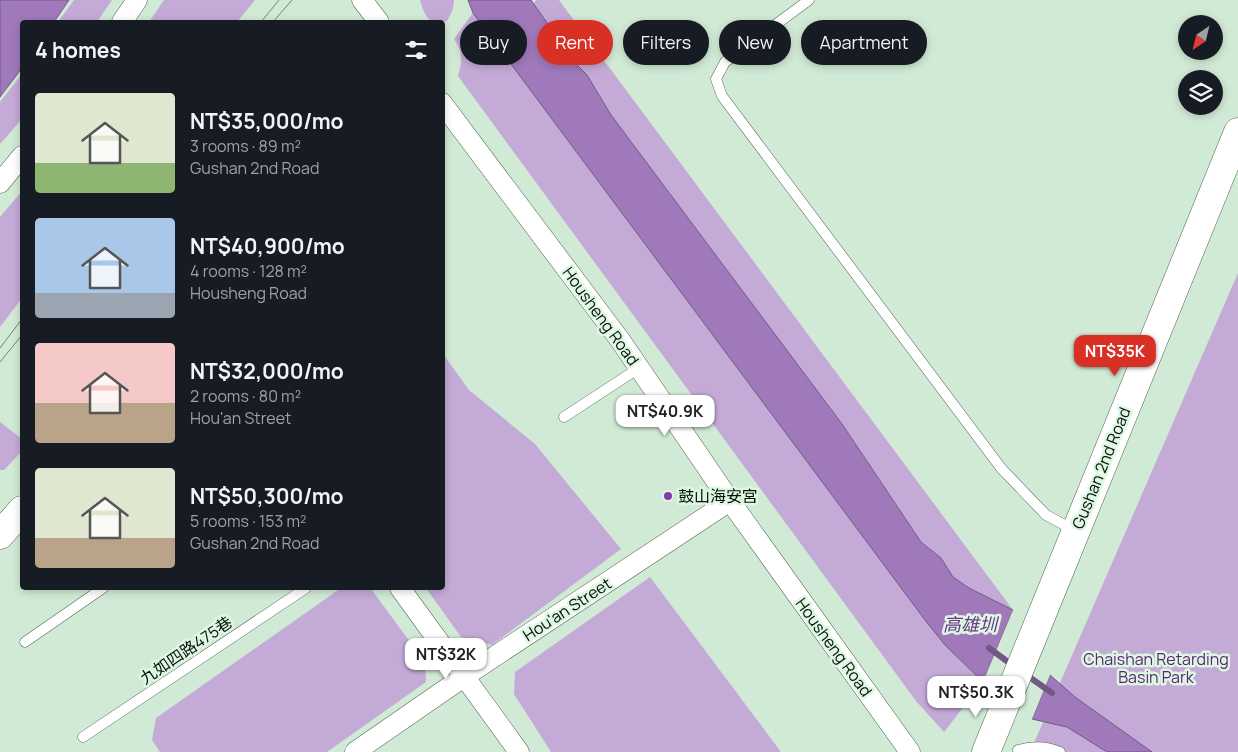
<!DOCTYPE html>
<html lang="en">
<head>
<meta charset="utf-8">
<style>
	body { margin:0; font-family:Manrope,"Noto Sans TC",sans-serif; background:#20242c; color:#f1f3f6; height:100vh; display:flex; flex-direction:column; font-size:19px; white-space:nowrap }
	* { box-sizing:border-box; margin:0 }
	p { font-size:16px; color:#9ea1a6 }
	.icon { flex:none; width:28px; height:28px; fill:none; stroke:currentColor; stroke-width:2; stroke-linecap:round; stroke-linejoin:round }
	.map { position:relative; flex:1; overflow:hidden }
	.details { position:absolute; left:20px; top:20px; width:425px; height:570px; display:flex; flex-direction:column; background:#171b24; border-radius:5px; box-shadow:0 2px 8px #0003 }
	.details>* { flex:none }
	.guide { position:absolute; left:460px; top:20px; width:475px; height:45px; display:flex; gap:10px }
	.needle { width:32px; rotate:215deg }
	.tools { position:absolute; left:1178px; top:15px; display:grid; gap:10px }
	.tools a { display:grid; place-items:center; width:45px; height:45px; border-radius:50%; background:#171b24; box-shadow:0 2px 8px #0003; font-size:25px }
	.price { position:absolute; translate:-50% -42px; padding:0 11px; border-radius:10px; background:#fff; color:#222; font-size:16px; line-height:32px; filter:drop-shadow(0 1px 2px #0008) }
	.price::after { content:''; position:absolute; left:50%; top:30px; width:15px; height:11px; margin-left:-8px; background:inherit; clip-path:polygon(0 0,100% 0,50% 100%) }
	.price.on { background:#d93025; color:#fff }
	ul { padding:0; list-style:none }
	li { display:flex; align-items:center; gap:15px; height:125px; padding:0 15px }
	li span { display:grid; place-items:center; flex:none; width:140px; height:100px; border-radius:5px; color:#555 }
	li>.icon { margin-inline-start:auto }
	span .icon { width:60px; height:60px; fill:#fffc; stroke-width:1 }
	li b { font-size:21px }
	h2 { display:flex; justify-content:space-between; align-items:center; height:60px; padding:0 15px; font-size:21px }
	.chip { padding:0 18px; border-radius:22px; background:#171b24; box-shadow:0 2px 8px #0003; font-size:18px; line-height:45px }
	.chip.on { background:#d93025; color:#fff }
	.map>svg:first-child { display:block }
	.green { fill:#c4aad6 }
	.water { fill:#a079bb; stroke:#725985 }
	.pier { fill:#d1ead5 }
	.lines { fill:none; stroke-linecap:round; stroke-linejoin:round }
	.stream { stroke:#725985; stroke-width:6 }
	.lane-casing { stroke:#506553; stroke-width:11 }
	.street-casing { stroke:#506553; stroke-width:21 }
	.secondary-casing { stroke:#506553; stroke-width:29 }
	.lane { stroke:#fff; stroke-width:10 }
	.street { stroke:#fff; stroke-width:20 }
	.secondary { stroke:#fff; stroke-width:28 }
	.tram { stroke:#728375; stroke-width:1 }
	.poi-dot { fill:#833aac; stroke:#def7e2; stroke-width:2 }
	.labels { text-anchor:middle; stroke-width:5; stroke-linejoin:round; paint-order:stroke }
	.street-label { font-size:16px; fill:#070f08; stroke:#def7e2 }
	.poi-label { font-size:16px; fill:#070f08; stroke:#def7e2; text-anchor:start }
	.park-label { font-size:16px; fill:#592676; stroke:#def7e2 }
	.water-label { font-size:18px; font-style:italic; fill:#693788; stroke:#def7e2 }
</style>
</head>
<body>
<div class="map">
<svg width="1238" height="752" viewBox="0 0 1238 752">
	<rect width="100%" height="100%" fill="#d1ead5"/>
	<g class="green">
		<path d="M74,0H112L97,22H58Z"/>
		<path d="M164,0H255L237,22H149Z"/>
		<path d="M420,0H454C454,8 451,14 447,21C428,26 425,16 420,0Z"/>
		<path d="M536,0H559L1013,610L969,588L953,577L941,558L921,542L842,424L611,115L587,75L576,64L533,5Z"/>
		<path d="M473,13L945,645L983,682L944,732L916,701L458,76C462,62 463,51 454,39Z"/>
		<path d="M22,74V119L0,144V102Z"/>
		<path d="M22,191V298L0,327V217Z"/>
		<path d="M1238,273V752H1030Z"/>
		<path d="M443,354L469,390L535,444L621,549L492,645L461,637L426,588H442Z"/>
		<path d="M0,422L22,439V451L4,470H0Z"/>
		<path d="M650,577L781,752H551L514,694L515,672Z"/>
		<path d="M341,588L371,589L425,662L426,682L327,752H160L152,740L156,718Z"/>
	</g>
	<g class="water">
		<path d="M0,0H69L54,22H22V68L0,97Z"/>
		<path d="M468,0H531L576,64L587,75L611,115L842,424L921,542L941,558L953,577L969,588L1013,610L983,682L945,645L925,620L473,13Z"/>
		<path d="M1050,675L1075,697L1152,752H1107L1067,727L1032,719Z"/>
	</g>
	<g class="pier">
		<path d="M1013,610L1014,612L985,683L983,682Z"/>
		<path d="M1051,672L1050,675L1032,719L1030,717L1048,674Z"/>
	</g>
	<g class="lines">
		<g class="stream">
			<path d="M989,648L1015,667"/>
			<path d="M1025,674L1052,693"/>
		</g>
		<defs>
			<g id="lane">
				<path d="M809,0L725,62L716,79L722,96L1001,468L1046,515L1074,530"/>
				<path d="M564,417L639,368"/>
				<path d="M25,642L103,588"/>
				<path d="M83,737L306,588"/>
				<path d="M1018,750C1032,746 1046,746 1060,752"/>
			</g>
			<g id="street">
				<path d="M362,0L379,22"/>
				<path d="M122,22L137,0"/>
				<path d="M442,103L620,340L730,501L910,752"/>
				<path d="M0,183L22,156"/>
				<path d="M400,588L519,752"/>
				<path d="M355,752L465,676L730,501"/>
			</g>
			<g id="secondary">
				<path d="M0,535L22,510"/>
				<path d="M986,752L1238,132"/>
			</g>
		</defs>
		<use href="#lane" class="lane-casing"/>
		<use href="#street" class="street-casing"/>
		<use href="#secondary" class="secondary-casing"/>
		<use href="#lane" class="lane"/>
		<use href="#street" class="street"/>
		<use href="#secondary" class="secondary"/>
		<g class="tram">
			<path d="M261,22L279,0"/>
			<path d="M273,22L292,0"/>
			<path d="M0,348L22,319"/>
			<path d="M0,362L22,335"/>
		</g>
	</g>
	<circle class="poi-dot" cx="668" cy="496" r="5"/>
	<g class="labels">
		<g class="street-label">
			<text transform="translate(601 316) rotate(54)" y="6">Housheng Road</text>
			<text transform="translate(1101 468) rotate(-68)" y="6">Gushan 2nd Road</text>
			<text transform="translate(567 609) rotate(-33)" y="6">Hou'an Street</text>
			<text transform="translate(834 647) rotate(54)" y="6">Housheng Road</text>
			<text transform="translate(186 650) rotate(-34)" y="6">九如四路475巷</text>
		</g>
		<g class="poi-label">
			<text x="678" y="502">鼓山海安宮</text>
		</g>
		<g class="park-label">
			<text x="1156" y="665">Chaishan Retarding<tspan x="1156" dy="18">Basin Park</tspan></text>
		</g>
		<g class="water-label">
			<text x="970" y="631">高雄圳</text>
		</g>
	</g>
</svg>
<div class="tools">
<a><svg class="needle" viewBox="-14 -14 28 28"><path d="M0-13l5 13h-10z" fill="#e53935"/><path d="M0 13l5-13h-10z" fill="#9ea1a6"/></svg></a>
<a><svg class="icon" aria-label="layers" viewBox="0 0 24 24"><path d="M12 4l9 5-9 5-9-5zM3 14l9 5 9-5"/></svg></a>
</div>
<b class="price on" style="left:1115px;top:377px">NT$35K</b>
<b class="price" style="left:665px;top:437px">NT$40.9K</b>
<b class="price" style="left:446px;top:680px">NT$32K</b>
<b class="price" style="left:976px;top:718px">NT$50.3K</b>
<div class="guide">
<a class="chip">Buy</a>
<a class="chip on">Rent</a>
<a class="chip">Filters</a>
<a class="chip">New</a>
<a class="chip">Apartment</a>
</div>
<section class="details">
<h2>4 homes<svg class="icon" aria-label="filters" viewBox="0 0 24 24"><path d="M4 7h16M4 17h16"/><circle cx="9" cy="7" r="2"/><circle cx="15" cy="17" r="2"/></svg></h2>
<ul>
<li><span style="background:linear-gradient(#dfe7d0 70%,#8fb573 0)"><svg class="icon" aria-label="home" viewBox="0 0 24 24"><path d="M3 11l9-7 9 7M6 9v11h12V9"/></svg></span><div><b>NT$35,000/mo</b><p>3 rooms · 89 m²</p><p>Gushan 2nd Road</p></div></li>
<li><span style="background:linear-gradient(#a9c7e8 75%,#9aa5b1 0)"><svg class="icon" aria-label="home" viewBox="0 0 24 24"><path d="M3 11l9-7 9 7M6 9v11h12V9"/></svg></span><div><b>NT$40,900/mo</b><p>4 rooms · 128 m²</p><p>Housheng Road</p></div></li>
<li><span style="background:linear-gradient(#f6c9c9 60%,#b9a48a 0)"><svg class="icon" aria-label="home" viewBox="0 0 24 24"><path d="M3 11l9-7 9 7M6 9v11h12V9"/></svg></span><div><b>NT$32,000/mo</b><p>2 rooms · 80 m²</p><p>Hou'an Street</p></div></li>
<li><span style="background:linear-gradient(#dfe7d0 70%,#b9a48a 0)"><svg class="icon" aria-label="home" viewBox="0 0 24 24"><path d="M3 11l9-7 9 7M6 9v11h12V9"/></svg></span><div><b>NT$50,300/mo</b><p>5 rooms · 153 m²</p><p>Gushan 2nd Road</p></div></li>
</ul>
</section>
</div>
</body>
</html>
